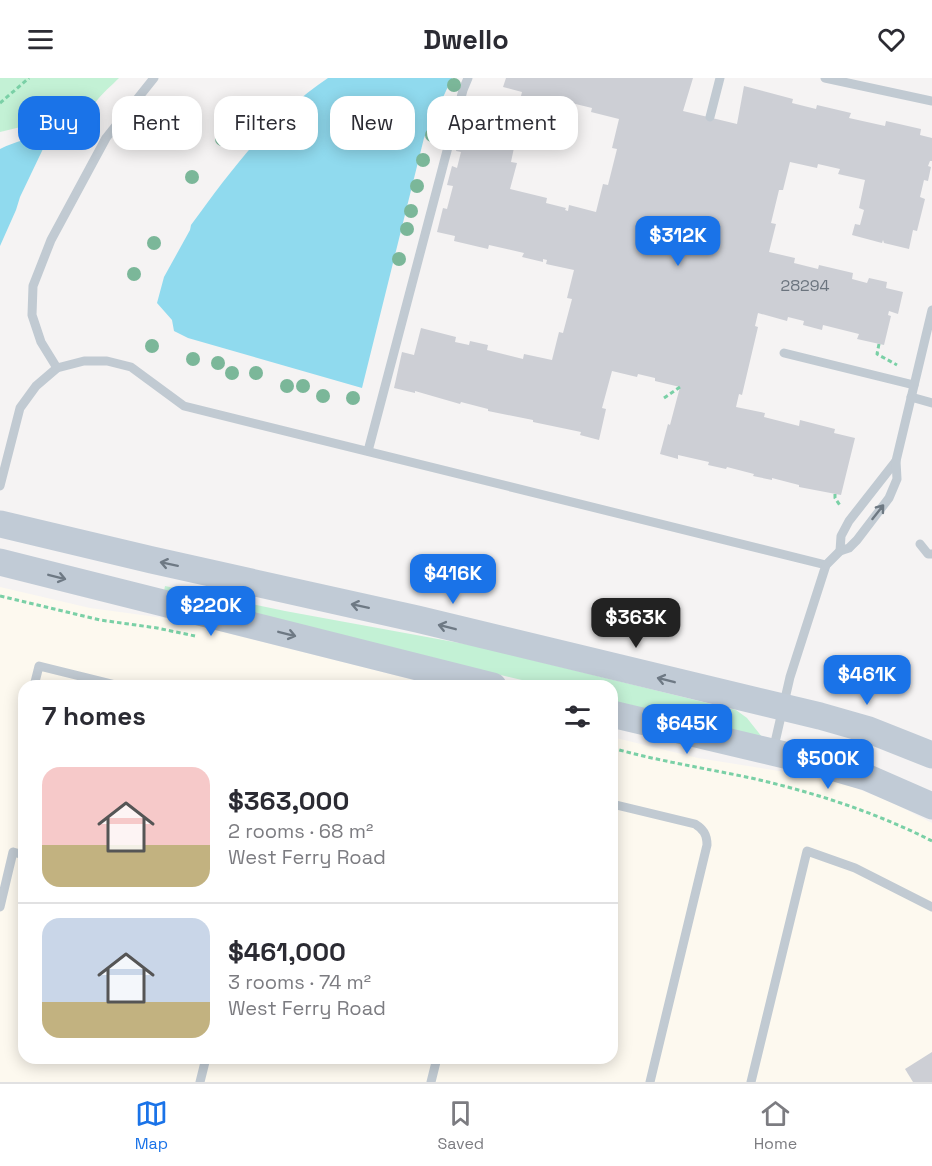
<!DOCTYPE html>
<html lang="en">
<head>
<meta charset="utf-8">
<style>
	body { margin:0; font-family:"Space Grotesk",sans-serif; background:#f7f7f7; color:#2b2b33; height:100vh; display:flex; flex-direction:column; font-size:22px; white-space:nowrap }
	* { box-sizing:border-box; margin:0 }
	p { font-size:20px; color:#7c7c81 }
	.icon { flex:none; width:33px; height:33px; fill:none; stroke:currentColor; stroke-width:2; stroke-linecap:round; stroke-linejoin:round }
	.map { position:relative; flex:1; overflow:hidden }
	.drawer { position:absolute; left:18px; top:602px; width:600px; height:384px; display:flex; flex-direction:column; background:#fff; border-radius:18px; box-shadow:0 3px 15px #0003 }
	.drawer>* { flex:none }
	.guide { position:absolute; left:18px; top:18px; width:600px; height:54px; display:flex; gap:12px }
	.price { position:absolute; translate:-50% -51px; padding:0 14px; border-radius:12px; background:#1a73e8; color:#fff; font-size:20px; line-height:39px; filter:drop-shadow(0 2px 3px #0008) }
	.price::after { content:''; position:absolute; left:50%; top:36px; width:18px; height:14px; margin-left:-9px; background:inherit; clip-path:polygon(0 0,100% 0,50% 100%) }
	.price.selected { background:#222; color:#fff }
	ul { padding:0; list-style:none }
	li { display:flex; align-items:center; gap:18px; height:150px; padding:0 24px }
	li+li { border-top:2px solid #e1e1e2 }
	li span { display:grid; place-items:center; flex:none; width:168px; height:120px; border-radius:18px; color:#555 }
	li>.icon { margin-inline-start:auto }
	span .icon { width:72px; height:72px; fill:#fffc; stroke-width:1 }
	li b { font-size:26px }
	h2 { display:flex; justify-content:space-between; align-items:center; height:72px; padding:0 24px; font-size:26px }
	.tag { padding:0 21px; border-radius:18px; background:#fff; box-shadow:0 3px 15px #0003; font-size:21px; line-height:54px }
	.tag.selected { background:#1a73e8; color:#fff }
	header { display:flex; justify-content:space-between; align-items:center; height:78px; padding:0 24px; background:#fff; font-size:27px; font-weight:800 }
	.menu { display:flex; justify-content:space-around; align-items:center; height:84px; border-top:2px solid #e1e1e2; background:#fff; font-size:16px; color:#7c7c81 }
	.menu a { display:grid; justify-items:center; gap:3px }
	.menu .selected { color:#1a73e8 }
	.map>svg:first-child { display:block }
	.commercial { fill:#fdf9ef }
	.green { fill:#c3f1d5 }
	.water { fill:#90daee }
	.building { fill:#cdcfd5 }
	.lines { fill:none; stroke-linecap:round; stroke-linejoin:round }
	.path { stroke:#7ad0a6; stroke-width:3; stroke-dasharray:4.5 3; stroke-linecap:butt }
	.lane { stroke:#c1cad2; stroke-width:9 }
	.secondary { stroke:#c1cbd6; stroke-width:27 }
	.tree { fill:#7bb799 }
	.oneway { stroke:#6e7983 }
	.oneway2 { stroke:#6e7984 }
	.labels { text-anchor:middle; stroke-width:4.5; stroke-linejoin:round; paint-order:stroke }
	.number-label { font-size:16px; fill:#6b747e }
</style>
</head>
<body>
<header><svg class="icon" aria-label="menu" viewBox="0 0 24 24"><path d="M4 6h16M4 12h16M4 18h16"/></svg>Dwello<svg class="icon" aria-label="heart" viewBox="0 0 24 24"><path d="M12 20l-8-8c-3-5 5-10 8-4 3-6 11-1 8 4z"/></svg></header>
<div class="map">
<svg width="932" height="1004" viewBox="0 0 932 1004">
	<rect width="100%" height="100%" fill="#f5f3f3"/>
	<path class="commercial" d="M0,509L90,530L172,541L434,607L24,608V980H612V659L698,680L835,702L891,724L932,745V1004H0Z"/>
	<g class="green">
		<path d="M0,0H119C104,15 84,30 86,52L58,40L0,54Z"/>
		<path d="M165,508L285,533L476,568L736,632L747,640L762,659L612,624V608L543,607L332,557L164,513Z"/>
	</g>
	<g class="water">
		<path d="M328,0H452L424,60L362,310L188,260L174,253L172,242L157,225L164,199L190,152L191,147C231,92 271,38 328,0Z"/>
		<path d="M47,52H52L20,119L16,132L0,168V71C15,63 33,61 47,52Z"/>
	</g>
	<g class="building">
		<path d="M506,0H693L683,33L737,46L744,8L793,21L792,25L816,31L817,27L851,35L849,40L885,48L886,43L921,51L920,57L932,60V83H930L928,88L931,89L928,103L924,102L920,119L925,121L917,153L913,152L909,171L884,165L883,162L882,165L852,157L855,146L860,147L864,132L859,130L865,102L838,96L840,91L818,86L817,90L790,84L783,112H779L771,145L776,146L769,174L795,180L794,185L818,191L819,187L853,195L852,201L867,205L869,200L887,204L886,210L903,214L898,236L889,233L888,237L891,238L884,267L857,261L859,256L823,247L822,252L803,247L804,243L788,239L787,243L758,235L755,248L758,249L742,317L739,316L736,329L765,335L764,339L799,348L800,342L835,351L834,355L855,360L841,417L799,409V407L772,400V402L753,398L754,396L727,389L726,391L708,387L709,384L678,377V381L660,376L668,346L670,347L680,309L655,303V300L638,296L637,299L612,293L602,330L606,331L599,362L580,357L581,354L533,344V342L488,333V331L461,324L460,326L415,313V315L394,310L402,274L414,277L421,250L456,259L455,264L469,267L470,263L488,267L487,272L523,281L524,276L552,282L559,254L563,255L572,221L567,220L574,192L546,186L547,182L543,181V184L522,179L524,175L489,167L488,171L454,163L455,158L437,154L443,130L447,131L453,108L447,107L452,88L457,90L461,74L456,73L462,48L490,54L489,59L515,65L511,84L517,85L510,111L547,120L546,125L566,130L565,132L568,133L569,127L596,134L603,106L608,107L617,71L612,70L619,41L591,34L592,30L555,21L554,26L521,18L522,14L503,9Z"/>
		<path d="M932,974V1004H913L905,991Z"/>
	</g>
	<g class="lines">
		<g class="path">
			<path d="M0,25L29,0"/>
			<path d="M879,266L877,276L897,287"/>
			<path d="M664,320L680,309"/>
			<path d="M835,416V420L841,429"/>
			<path d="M0,518L100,542L157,550L195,558"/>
			<path d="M612,670C658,683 704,690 751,700C813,714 875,734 932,763"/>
		</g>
		<g class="lane">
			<path d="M825,0L932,23"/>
			<path d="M710,39L720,0"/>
			<path d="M784,275L914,307"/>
			<path d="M57,290L41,264L32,237L33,208L51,162L106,60L154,0"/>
			<path d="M911,319L932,325"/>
			<path d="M368,373L463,12L468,0"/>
			<path d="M0,408L20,330L36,308L57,290L84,283H107L131,289L184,328L826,487L790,599L773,673"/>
			<path d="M920,466L928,476H932"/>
			<path d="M840,473L841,458L849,443L896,383"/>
			<path d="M826,487L840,473L849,470L857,462L889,420L897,401L896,383L932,232"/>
			<path d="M34,608L39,588L120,608"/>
			<path d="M612,726L695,746C703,751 707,756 707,767L650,1004"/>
			<path d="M0,829L13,774L24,777"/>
			<path d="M200,1004L206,980"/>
			<path d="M431,1004L437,980"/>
			<path d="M751,1004L807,773L855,790L932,829"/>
		</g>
		<g class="secondary">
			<path d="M0,446L152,482L417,541L820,638L869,652L932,677"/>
			<path d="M0,484L493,608"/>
			<path d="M612,636L814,684L866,699L932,728"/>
		</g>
	</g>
	<g class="tree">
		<circle cx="454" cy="7" r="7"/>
		<circle cx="443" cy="27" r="7"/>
		<circle cx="246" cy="30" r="7"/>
		<circle cx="432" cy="57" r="7"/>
		<circle cx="222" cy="61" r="7"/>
		<circle cx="423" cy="82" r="7"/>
		<circle cx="192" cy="99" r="7"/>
		<circle cx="417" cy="108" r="7"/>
		<circle cx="411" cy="133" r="7"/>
		<circle cx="407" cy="151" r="7"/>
		<circle cx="154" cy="165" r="7"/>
		<circle cx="399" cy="181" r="7"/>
		<circle cx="134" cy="196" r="7"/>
		<circle cx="152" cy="268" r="7"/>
		<circle cx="193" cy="281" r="7"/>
		<circle cx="218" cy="285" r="7"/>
		<circle cx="232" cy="295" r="7"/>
		<circle cx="256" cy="295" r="7"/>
		<circle cx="287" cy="308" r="7"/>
		<circle cx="303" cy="308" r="7"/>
		<circle cx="323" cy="318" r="7"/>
		<circle cx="353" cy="320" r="7"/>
	</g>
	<defs><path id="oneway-shaft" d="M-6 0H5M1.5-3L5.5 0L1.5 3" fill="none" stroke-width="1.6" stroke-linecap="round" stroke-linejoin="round" transform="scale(1.5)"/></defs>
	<use class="oneway" href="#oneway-shaft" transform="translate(878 434) rotate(-52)"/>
	<g class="oneway2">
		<use href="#oneway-shaft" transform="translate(169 486) rotate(-168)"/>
		<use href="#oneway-shaft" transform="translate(57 499) rotate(14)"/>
		<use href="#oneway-shaft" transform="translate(360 528) rotate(-168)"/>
		<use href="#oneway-shaft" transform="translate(447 549) rotate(-166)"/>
		<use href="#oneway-shaft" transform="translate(287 556) rotate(14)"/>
		<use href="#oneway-shaft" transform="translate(666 602) rotate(-166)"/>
	</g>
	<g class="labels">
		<g class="number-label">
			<text x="805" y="213">28294</text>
		</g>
	</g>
</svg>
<b class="price" style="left:678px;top:189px">$312K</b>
<b class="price" style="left:453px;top:527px">$416K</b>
<b class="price" style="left:211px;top:559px">$220K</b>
<b class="price selected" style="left:636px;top:571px">$363K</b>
<b class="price" style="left:867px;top:628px">$461K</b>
<b class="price" style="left:687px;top:677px">$645K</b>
<b class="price" style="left:828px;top:712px">$500K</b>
<div class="guide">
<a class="tag selected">Buy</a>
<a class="tag">Rent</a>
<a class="tag">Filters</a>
<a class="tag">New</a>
<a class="tag">Apartment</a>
</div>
<section class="drawer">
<h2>7 homes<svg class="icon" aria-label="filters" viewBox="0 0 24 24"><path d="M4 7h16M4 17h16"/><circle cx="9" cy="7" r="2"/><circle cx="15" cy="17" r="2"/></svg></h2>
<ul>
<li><span style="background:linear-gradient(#f6c9c9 65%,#c2b280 0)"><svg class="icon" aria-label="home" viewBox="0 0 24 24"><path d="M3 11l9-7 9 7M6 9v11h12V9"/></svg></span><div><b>$363,000</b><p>2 rooms · 68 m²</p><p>West Ferry Road</p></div></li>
<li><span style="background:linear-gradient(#c9d6e8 70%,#c2b280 0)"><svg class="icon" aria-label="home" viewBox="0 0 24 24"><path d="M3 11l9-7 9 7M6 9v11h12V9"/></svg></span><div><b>$461,000</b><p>3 rooms · 74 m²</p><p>West Ferry Road</p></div></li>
</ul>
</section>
</div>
<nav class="menu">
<a class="selected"><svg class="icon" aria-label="map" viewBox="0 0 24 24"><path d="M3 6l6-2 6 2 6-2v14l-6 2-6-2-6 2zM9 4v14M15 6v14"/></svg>Map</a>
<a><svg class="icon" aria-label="saved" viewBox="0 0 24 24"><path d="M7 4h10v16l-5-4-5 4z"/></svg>Saved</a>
<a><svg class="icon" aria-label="home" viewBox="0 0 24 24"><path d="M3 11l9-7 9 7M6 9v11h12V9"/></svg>Home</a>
</nav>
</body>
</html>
